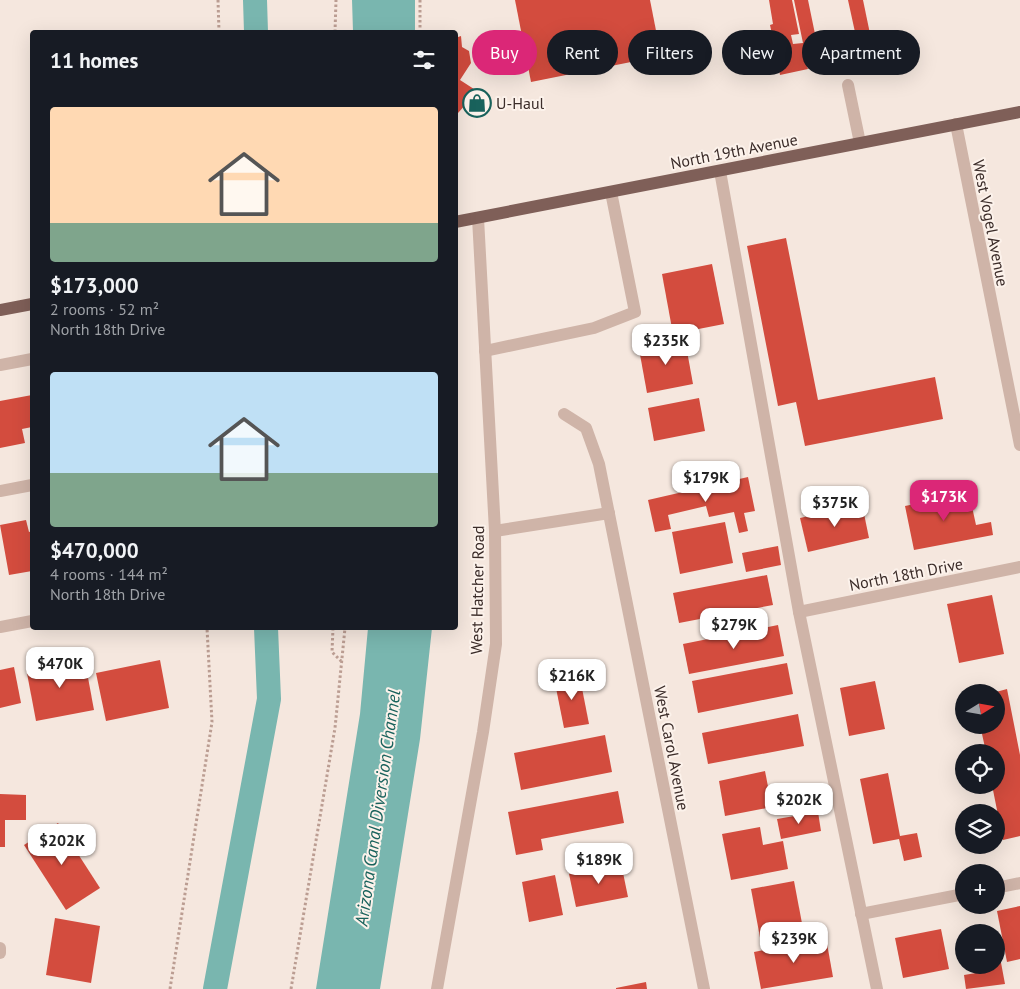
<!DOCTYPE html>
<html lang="en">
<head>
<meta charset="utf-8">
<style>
	body { margin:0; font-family:"PT Sans",sans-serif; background:#242831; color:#f1f3f6; height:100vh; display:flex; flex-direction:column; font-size:19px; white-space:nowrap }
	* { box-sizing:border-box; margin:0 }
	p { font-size:16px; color:#9ea1a6 }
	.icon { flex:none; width:28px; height:28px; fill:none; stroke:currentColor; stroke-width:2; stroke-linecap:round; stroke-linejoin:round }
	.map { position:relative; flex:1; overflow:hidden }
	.drawer { position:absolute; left:30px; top:30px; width:428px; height:600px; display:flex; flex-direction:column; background:#171b24; border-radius:5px; box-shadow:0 5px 20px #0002 }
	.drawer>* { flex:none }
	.banner { position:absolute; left:472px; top:30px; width:472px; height:45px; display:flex; gap:10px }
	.needle { width:32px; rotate:79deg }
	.tools { position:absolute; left:955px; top:684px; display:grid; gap:10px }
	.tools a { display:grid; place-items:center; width:50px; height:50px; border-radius:50%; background:#171b24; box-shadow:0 5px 20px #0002; font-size:25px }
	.price { position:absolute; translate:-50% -42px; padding:0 11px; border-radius:10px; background:#fff; color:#222; font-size:16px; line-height:32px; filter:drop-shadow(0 1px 2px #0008) }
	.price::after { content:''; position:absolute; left:50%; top:30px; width:15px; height:11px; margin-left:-8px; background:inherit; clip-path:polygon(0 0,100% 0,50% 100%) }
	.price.selected { background:#db2777; color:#fff }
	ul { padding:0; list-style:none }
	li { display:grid; align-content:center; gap:10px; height:265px; padding:0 20px }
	li span { display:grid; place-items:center; height:155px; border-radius:5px; color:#555 }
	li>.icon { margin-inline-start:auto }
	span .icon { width:90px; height:90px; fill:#fffc; stroke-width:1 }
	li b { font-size:21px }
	h2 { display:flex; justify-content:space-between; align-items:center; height:60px; padding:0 20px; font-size:21px }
	.tag { padding:0 18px; border-radius:22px; background:#171b24; box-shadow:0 5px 20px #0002; font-size:18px; line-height:45px }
	.tag.selected { background:#db2777; color:#fff }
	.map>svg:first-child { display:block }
	.water { fill:#79b6af }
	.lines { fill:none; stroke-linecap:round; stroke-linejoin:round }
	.canal { stroke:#79b6af; stroke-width:24 }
	.building { fill:#d34c3e }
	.path { stroke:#bb9d92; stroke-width:3; stroke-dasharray:2.5 2.5; stroke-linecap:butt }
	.minor { stroke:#cfb4a8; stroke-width:12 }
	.major { stroke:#7f5f58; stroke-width:12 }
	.labels { text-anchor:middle; stroke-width:4; stroke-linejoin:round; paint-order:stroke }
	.poi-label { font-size:16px; fill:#3b2c29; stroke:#fcf2eb; text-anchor:start }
	.street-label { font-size:16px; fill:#3b2c29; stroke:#fcf2eb }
	.water-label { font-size:18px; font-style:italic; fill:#19625c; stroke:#fcf2eb }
</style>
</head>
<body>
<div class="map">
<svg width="1020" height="989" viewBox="0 0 1020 989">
	<rect width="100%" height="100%" fill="#f5e7de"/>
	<g class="water">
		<path d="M352,0H415V32H353Z"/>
		<path d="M368,628H432L420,739L380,989H316L360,714Z"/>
	</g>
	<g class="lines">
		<g class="canal">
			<path d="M255,0L256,32"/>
			<path d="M215,989L269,699L266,628"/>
		</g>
	</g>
	<g class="building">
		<path d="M515,0H650L661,56L531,82Z"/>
		<path d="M769,0H792L799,34L791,35L793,44L803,43L794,0H808L821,63L807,66L808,69L780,75L775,48L786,46L784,37L773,39L770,25L773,24Z"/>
		<path d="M848,0H863L874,53L860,55Z"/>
		<path d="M461,36L462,47L469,51L471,63L460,80L477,91L478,98L472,106L467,103L458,113L455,111V38Z"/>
		<path d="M786,238L818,400L935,377L943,419L805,446L796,402L778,406L747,246Z"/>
		<path d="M712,264L724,324L673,334L662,274Z"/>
		<path d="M685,340L693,384L647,393L639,349Z"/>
		<path d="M32,395V427L22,429L25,443L0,448V401Z"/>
		<path d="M699,398L705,431L654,441L648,408Z"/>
		<path d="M748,477L755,511L744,513L748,531L739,533L734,512L709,517L706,506L668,515L671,529L655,532L648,500Z"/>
		<path d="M969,493L976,525L991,522L993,535L914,550L905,506Z"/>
		<path d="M862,504L869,538L808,552L800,518Z"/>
		<path d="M26,520L29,532L32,531V571L9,575L0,525Z"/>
		<path d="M725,522L733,563L680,574L672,532Z"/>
		<path d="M778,546L781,565L746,572L742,553Z"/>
		<path d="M767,575L773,605L679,623L673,593Z"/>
		<path d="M992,595L1004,654L959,663L947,604Z"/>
		<path d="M778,625L784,656L689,674L683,644Z"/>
		<path d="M84,656L94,710L36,721L26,668Z"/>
		<path d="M160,660L169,708L106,721L96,673Z"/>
		<path d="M787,663L793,694L698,713L692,681Z"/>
		<path d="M14,667L21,703L0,708V670Z"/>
		<path d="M579,673L589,724L564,728L554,678Z"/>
		<path d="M875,681L885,729L849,736L840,688Z"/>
		<path d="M1007,689L1020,755V836L1003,840L992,785H996V752H986L980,725H996V692Z"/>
		<path d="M798,714L804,746L708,764L702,733Z"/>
		<path d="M605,735L612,772L521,790L514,753Z"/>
		<path d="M765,771L772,807L725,816L719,781Z"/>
		<path d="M888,773L900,836L917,833L922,857L904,861L899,839L873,844L860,779Z"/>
		<path d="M618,791L624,823L541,839L543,850L516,855L508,812Z"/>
		<path d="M0,794L26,795V820H5V847H0Z"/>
		<path d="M818,812L821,831L781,839L777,819Z"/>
		<path d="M58,823L100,888L66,910L24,845Z"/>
		<path d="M760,827L763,845L783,841L788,869L731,880L722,834Z"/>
		<path d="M621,863L628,897L576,907L569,874Z"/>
		<path d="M555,875L563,915L529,922L522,882Z"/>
		<path d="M794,881L804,934L761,943L751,889Z"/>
		<path d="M1020,906V959L1007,962L997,911Z"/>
		<path d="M55,918L100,926L91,983L46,975Z"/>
		<path d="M941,929L949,969L903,978L895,938Z"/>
		<path d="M826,938L833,977L761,989L754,952Z"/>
		<path d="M999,952L1005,984L966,989L964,975L976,973L975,965H996V953Z"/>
		<path d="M646,982L647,989H616V988Z"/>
	</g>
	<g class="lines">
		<g class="path">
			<path d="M218,0L219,32"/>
			<path d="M420,0V32"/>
			<path d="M335,32L336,0"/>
			<path d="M333,628L332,652L341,661"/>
			<path d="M170,989L212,722L207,628"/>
			<path d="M291,989L335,728L345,628"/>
		</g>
		<g class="minor">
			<path d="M848,85L860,143"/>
			<path d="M956,124L1020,445"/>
			<path d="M720,171L799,612L877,989"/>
			<path d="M485,351L594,328L635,312L611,192"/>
			<path d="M0,365L32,359"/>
			<path d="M564,414L586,428L599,464L704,989"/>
			<path d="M0,491L32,485"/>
			<path d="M495,531L609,513"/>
			<path d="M799,612L1020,567"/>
			<path d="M0,627L32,621"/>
			<path d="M996,888L1020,883"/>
			<path d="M861,914L964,894"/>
			<path d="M0,948V953"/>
			<path d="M437,989L483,732L496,644L495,531L478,218"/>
		</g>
		<g class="major">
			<path d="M455,222L1020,112"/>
			<path d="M0,310L32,304"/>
		</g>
	</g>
	<defs>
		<symbol id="shop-ring" viewBox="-11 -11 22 22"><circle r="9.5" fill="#fcf2eb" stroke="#19625c" stroke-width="1.5"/><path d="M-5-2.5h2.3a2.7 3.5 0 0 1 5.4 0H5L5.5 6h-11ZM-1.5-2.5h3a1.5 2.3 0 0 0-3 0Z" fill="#19625c"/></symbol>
	</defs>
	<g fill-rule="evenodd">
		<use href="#shop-ring" x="461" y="87" width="32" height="32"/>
	</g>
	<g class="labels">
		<g class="poi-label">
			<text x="496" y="109">U-Haul</text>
		</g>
		<g class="street-label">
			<text transform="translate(734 151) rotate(-11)" y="6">North 19th Avenue</text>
			<text transform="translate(991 223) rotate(79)" y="6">West Vogel Avenue</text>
			<text transform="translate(906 574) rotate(-11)" y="6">North 18th Drive</text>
			<text transform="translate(477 590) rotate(-89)" y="6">West Hatcher Road</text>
			<text transform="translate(672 748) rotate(79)" y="6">West Carol Avenue</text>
		</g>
		<g class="water-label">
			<text transform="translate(378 808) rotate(-82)" y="6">Arizona Canal Diversion Channel</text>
		</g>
	</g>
</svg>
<div class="tools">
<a><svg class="needle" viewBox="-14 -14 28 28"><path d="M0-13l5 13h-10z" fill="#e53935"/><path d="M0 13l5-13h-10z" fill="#9ea1a6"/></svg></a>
<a><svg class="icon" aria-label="locate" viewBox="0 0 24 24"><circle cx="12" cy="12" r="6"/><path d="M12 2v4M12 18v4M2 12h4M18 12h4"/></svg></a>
<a><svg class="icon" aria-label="layers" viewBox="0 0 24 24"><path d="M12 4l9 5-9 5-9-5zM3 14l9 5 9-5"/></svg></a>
<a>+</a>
<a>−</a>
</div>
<b class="price" style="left:666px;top:366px">$235K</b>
<b class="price" style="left:706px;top:503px">$179K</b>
<b class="price selected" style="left:944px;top:522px">$173K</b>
<b class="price" style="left:835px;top:528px">$375K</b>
<b class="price" style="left:734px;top:650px">$279K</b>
<b class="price" style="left:60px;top:689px">$470K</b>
<b class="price" style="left:572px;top:701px">$216K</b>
<b class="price" style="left:799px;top:825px">$202K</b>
<b class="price" style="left:62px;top:866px">$202K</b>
<b class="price" style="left:599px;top:885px">$189K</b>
<b class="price" style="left:794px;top:964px">$239K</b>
<div class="banner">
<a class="tag selected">Buy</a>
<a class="tag">Rent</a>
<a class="tag">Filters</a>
<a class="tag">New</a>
<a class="tag">Apartment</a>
</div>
<section class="drawer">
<h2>11 homes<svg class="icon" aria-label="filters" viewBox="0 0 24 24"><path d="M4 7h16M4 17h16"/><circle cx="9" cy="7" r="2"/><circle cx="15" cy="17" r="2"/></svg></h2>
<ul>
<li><span style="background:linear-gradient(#ffd9b3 75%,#7fa58c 0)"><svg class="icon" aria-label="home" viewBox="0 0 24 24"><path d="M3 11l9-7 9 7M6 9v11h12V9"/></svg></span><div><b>$173,000</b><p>2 rooms · 52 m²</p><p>North 18th Drive</p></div></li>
<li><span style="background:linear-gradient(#bfe0f5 65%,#7fa58c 0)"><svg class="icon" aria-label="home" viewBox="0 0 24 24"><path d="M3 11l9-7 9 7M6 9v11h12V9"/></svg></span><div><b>$470,000</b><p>4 rooms · 144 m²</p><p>North 18th Drive</p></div></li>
</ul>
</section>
</div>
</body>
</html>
